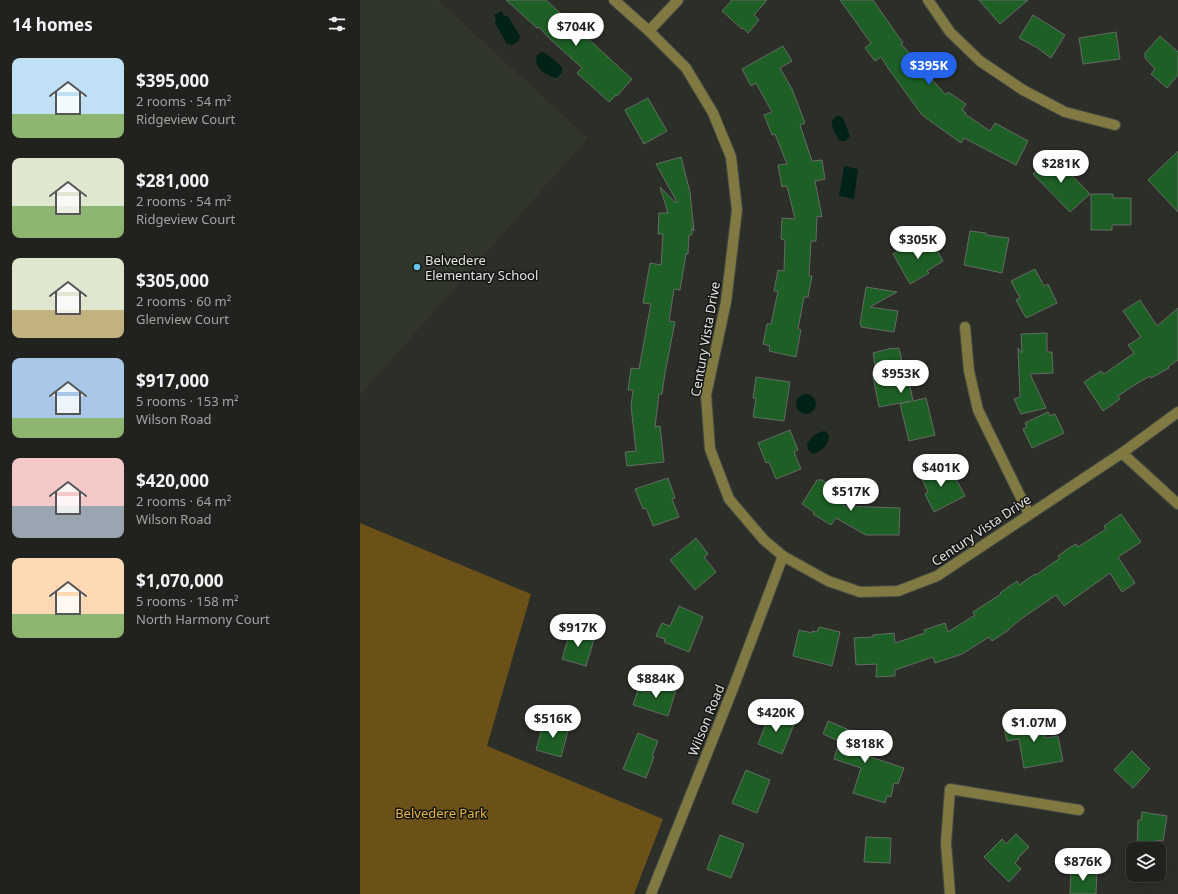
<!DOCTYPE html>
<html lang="en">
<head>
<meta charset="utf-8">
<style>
	body { margin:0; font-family:"Noto Sans",sans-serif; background:#2d2f2b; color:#f1f3f6; height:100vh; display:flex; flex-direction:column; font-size:15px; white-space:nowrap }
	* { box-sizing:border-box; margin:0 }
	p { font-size:13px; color:#a2a4a4 }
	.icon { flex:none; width:22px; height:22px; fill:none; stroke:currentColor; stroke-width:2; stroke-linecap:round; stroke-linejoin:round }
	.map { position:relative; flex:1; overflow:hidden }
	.panel { display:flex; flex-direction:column; background:#21221e; width:360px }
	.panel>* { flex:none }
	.fabs { position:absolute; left:766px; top:842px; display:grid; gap:8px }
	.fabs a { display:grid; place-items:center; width:40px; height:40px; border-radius:8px; background:#21221e; box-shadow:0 4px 16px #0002,0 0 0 1px #3e3f3c; font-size:20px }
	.price { position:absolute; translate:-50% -34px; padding:0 9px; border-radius:14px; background:#fff; color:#222; font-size:13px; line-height:26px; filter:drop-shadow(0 1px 2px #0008) }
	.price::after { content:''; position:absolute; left:50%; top:24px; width:12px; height:9px; margin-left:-6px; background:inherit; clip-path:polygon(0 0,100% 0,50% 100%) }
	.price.selected { background:#2563eb; color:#fff }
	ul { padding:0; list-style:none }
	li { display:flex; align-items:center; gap:12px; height:100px; padding:0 12px }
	li span { display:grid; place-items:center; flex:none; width:112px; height:80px; border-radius:8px; color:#555 }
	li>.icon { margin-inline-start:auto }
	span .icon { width:48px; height:48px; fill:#fffc; stroke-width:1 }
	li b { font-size:17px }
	h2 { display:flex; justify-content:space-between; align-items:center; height:48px; padding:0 12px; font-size:17px }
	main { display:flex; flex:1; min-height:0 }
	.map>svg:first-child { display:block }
	.built { fill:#31362a }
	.green { fill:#6b5017 }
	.water { fill:#022217 }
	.building { fill:#1e5f26; stroke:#656b65 }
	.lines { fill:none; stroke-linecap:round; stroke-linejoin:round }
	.minor-casing { stroke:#494b45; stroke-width:12 }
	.minor { stroke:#807a42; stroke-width:10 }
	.poi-dot { fill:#66c4ef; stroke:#151613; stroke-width:1.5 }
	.labels { text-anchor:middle; stroke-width:3; stroke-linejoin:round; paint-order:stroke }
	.poi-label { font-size:13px; fill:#e3e4e0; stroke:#151613; text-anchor:start }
	.street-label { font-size:13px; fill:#e3e4e0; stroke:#151613 }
	.park-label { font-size:13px; fill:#ecb646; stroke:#151613 }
</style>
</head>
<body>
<main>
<section class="panel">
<h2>14 homes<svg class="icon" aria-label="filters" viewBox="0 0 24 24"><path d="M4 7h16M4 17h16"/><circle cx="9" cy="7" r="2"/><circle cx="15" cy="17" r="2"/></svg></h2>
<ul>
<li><span style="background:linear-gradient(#bfe0f5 70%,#8fb573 0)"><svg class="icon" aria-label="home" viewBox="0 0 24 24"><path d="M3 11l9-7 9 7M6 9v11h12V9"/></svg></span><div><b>$395,000</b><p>2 rooms · 54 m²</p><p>Ridgeview Court</p></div></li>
<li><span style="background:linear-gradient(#dfe7d0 60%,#8fb573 0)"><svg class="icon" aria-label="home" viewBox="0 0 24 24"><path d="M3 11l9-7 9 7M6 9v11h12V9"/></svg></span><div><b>$281,000</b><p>2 rooms · 54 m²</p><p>Ridgeview Court</p></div></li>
<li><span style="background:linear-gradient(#dfe7d0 65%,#c2b280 0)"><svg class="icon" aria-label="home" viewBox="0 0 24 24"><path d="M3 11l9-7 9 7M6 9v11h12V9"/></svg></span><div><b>$305,000</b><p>2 rooms · 60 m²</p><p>Glenview Court</p></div></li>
<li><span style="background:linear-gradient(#a9c7e8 75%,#8fb573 0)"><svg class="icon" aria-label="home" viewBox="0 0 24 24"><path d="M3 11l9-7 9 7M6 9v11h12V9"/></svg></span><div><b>$917,000</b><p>5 rooms · 153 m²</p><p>Wilson Road</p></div></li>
<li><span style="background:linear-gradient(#f6c9c9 60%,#9aa5b1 0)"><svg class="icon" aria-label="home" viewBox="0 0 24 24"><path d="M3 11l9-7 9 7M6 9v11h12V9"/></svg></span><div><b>$420,000</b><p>2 rooms · 64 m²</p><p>Wilson Road</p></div></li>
<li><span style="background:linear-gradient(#ffd9b3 70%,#8fb573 0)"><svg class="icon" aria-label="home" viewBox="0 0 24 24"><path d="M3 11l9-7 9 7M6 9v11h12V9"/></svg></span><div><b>$1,070,000</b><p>5 rooms · 158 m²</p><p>North Harmony Court</p></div></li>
</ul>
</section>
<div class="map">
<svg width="818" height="894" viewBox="0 0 818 894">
	<rect width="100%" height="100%" fill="#2c2e28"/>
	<path class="built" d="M0,0H78L228,138L0,395Z"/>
	<path class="green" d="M0,523L171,594L127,746L303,819L274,894H0Z"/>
	<g class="water">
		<path d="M142,11L144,16H148L160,36L159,41L152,45L147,44L135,23L136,19L134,15Z"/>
		<path d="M182,52C188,53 197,63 202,67V73L197,78C185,75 173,68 177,55Z"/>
		<path d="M477,116H481C486,122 487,130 490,136L486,141H480C476,136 471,127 472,120Z"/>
		<path d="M484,166L498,169L494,199L479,196Z"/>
		<circle cx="446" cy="404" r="10"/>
		<path d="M465,431L469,436C469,445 461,452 453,454L448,450L447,444C451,437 457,432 465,431Z"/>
	</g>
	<g class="building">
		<path d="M146,0H186L272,79L257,96L256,95L249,102L217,73L222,68L189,38L179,27L177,28Z"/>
		<path d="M372,0H407L394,15L399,20L388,33L383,28L382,29L362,11Z"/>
		<path d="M480,0H513L543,43L541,44L554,58L564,71L586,95L588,92L606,104L602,110L606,113L605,114L630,131L635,123L668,141L656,165L604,138L601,143L562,115L528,68L521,57L515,61L505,48L511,43Z"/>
		<path d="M619,0H668L640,24Z"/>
		<path d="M673,15L705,35L691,58L676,47L659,38Z"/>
		<path d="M756,32L760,59L723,64L719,38Z"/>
		<path d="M800,36L818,52V75L807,88L791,74L795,69L785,58V53Z"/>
		<path d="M423,46L432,61L420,68L432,89L445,123L440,125L452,161L462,160L465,179L455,181L462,217L457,216L456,241H451L449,276H452L448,297H444L438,329L441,330L436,357L409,351L410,346L403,344L407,324H411L418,291H414L418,270L424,271L425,240L421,239L422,218L435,219L427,186L422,187L418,165L427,164L415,134L412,135L404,115L412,112L396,83L391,86L382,69Z"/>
		<path d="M288,98L307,131L284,144L265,110Z"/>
		<path d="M818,151V212L788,180Z"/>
		<path d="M692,155L730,194L710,212L673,174Z"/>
		<path d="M321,157L330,192L334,231L332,228V235H329L328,254H326L320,290L314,289L309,321L315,322L305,373L302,394H299L295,427L300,426L304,462L267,466L265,452L276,451L271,406L273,390H268L271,368L279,369L287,325L291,304L283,303L290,263L301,265L303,234H298L299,213H308L300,187L316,203L317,202L296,164Z"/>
		<path d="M731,194H753V198H771V225H752V230H731Z"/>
		<path d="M610,231L626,233V235L649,238L642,273L604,265Z"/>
		<path d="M570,238L583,261L567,271L569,273L550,284L533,254L552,243L554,247Z"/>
		<path d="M675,269L684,286L688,284L697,303L666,318L656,300L660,298L651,281Z"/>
		<path d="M506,287L537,292L510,307L538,311L534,332L501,327V324H500Z"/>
		<path d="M780,300L797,326L818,308V360L808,367L809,368L791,378L790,376L773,386L758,396L760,399L743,411L724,382L741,371L744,374L774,353L768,345L781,337L763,311Z"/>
		<path d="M687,333V352H692L693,373L670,374L686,408L661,414L654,399L660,397L658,348L662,353L661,334Z"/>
		<path d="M532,348V349L539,348L543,366H546L553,401L566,398L575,435L549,441L540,404L551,401L519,407L512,372L516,371L513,353Z"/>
		<path d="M396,377L430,382L424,421L393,417L396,398H393Z"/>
		<path d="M688,412L690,416L695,414L704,433L672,448L663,429L667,427L665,423Z"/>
		<path d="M430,430L438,450L434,452L441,469L416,479L409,462L406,463L398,443Z"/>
		<path d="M583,463L592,480L595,477L605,496L574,512L565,494L568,492L560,475Z"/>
		<path d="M308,478L315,498L312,499L319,517L293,526L286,508L283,509L275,489Z"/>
		<path d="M457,480H462L489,496L483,506L540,508L539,535H506L476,518L471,525L453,514L454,512L442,504Z"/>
		<path d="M761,514L781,542L758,557L775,583L762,592L750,573L704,606L696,595L661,619L649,629H650L632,641L629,637L602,654L575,663L573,657L535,670V676L516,677L517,664L496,665L494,638L513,637V635L534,633L535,643L565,633L564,630L585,623L588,632L615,615L613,612L641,594L640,593L657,581L659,585L675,574L676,575L700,558L698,556L709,548L716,544L718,547L746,529L744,526Z"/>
		<path d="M336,538L348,554L344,557L356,572L335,590L310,560Z"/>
		<path d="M319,606L343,617L329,652L304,642L305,639L296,636L302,623L310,626Z"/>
		<path d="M459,627L480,632L472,666L433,656L439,630L452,633V631L457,632Z"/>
		<path d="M211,629L235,636L226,666L202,659Z"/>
		<path d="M292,682L316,690L308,716L273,705L278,690L289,693Z"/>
		<path d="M410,713L435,722L422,754L398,744Z"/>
		<path d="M681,717L685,738L698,736L703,761L664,768L659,739L647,741L643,724Z"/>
		<path d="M184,721L209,727L201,757L176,750Z"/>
		<path d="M468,721L489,730L511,737L505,755L544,768L538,784L534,783L531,797L527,796L525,803L493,793L501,768L474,759L478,746L481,748L483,743L463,734Z"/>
		<path d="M278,733L298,741L292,756L294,757L286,778L263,769Z"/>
		<path d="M772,751L790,769L773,788L754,770Z"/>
		<path d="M386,770L410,780L397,813L372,803Z"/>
		<path d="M782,812L807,816L803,841L796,840L795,849H777L778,820H781Z"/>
		<path d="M656,834L669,847L658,858L659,859L655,863L661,869L649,882L624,857L642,839L646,844Z"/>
		<path d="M360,835L384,844L371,878L347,869Z"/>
		<path d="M506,837L531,838L530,863L504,862Z"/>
		<path d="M711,869L737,870L736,894H710Z"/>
	</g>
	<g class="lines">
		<defs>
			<g id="minor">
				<path d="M254,0L289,31L326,68L353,113L371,157L377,210L366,302L346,395L350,449L369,499L404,540L423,556L468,581L500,592L538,591L577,576L762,453L818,412"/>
				<path d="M568,0L590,32L620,61L663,90L705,112L755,125"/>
				<path d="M289,31L318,0"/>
				<path d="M605,327L609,371L618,410L669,514"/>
				<path d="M762,453L818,504"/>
				<path d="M291,894L374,686L423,556"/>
				<path d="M590,894L586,843L590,789L719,810"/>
			</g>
		</defs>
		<use href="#minor" class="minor-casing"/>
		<use href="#minor" class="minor"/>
	</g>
	<circle class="poi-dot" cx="57" cy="267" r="4"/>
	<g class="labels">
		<g class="poi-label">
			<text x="65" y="265">Belvedere<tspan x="65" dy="15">Elementary School</tspan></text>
		</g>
		<g class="street-label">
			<text transform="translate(345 339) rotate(-80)" y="5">Century Vista Drive</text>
			<text transform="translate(621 530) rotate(-34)" y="5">Century Vista Drive</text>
			<text transform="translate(346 720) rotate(-68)" y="5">Wilson Road</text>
		</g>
		<g class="park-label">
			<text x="81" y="818">Belvedere Park</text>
		</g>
	</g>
</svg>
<div class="fabs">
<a><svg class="icon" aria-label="layers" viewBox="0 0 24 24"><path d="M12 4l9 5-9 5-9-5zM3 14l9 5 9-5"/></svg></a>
</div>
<b class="price" style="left:216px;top:47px">$704K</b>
<b class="price selected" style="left:569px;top:86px">$395K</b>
<b class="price" style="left:701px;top:184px">$281K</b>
<b class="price" style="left:558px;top:260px">$305K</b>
<b class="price" style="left:541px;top:394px">$953K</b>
<b class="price" style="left:581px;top:488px">$401K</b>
<b class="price" style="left:491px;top:512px">$517K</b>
<b class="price" style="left:218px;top:648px">$917K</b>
<b class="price" style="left:296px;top:699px">$884K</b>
<b class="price" style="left:416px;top:733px">$420K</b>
<b class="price" style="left:193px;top:739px">$516K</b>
<b class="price" style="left:674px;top:743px">$1.07M</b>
<b class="price" style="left:505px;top:764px">$818K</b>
<b class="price" style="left:723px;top:882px">$876K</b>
</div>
</main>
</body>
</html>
